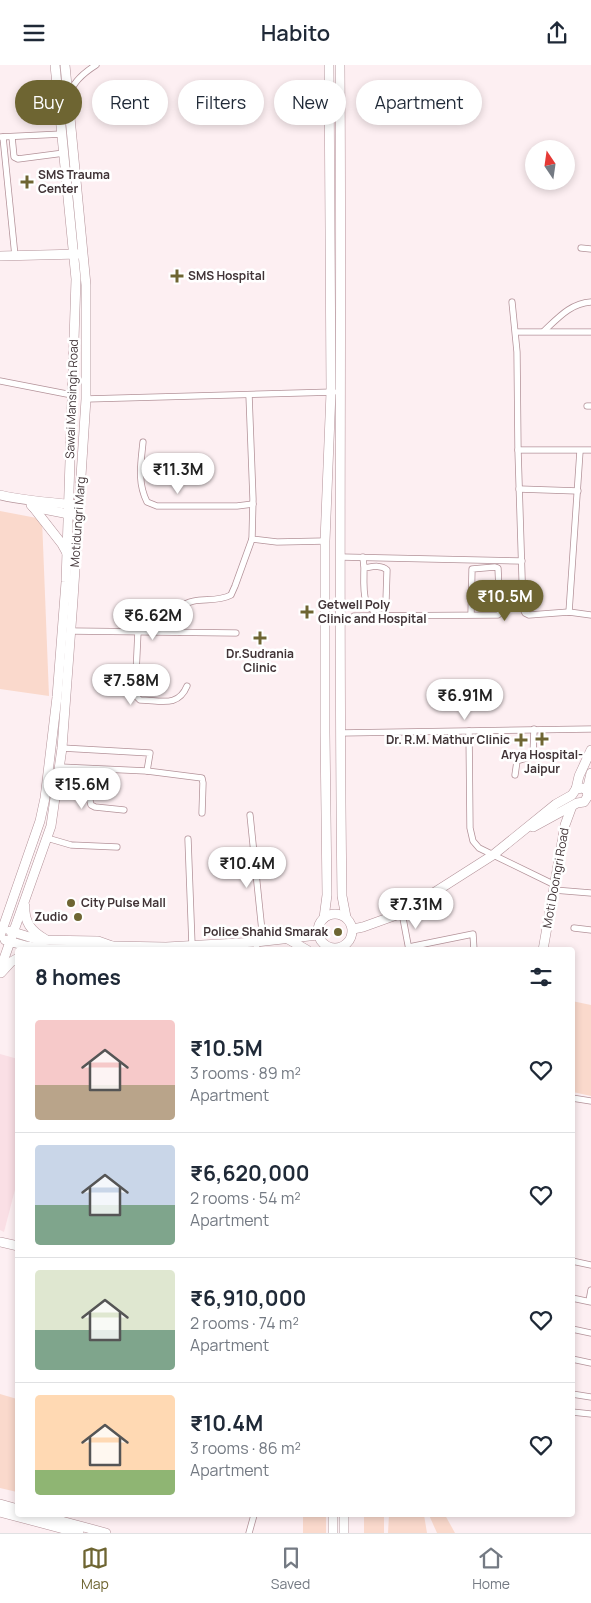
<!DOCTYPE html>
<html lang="en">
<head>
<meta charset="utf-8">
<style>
	body { margin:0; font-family:Manrope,sans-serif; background:#f6f6f7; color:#1f2937; height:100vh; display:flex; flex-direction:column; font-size:19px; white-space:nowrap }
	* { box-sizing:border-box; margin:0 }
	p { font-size:16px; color:#747a83 }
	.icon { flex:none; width:28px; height:28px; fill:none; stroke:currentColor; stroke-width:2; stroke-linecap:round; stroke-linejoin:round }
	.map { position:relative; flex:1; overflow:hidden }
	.drawer { position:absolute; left:15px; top:882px; width:560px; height:570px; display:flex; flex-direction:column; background:#fff; border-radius:5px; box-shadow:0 2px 8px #0003 }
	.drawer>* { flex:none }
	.top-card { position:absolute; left:15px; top:15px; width:561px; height:45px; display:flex; gap:10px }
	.needle { width:32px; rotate:347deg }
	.controls { position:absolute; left:525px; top:75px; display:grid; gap:10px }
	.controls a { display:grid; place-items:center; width:50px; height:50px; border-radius:50%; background:#fff; box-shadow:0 2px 8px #0003; font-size:25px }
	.price { position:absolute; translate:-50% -42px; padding:0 11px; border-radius:18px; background:#fff; color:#222; font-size:16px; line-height:32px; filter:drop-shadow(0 1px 2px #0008) }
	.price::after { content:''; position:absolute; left:50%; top:30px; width:15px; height:11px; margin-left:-8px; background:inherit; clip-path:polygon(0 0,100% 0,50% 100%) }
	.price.on { background:#6e6532; color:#fff }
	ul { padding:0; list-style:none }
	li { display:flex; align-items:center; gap:15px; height:125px; padding:0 20px }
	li+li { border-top:1px solid #e0e1e3 }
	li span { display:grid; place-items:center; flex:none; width:140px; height:100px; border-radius:5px; color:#555 }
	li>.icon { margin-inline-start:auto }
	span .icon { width:60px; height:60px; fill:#fffc; stroke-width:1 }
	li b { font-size:21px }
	h2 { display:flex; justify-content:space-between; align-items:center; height:60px; padding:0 20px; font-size:21px }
	.chip { padding:0 18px; border-radius:22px; background:#fff; box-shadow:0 2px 8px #0003; font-size:18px; line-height:45px }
	.chip.on { background:#6e6532; color:#fff }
	header { display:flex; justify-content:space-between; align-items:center; height:65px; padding:0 20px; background:#fff; font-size:22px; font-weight:600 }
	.menu { display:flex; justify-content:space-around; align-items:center; height:70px; border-top:1px solid #e0e1e3; background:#fff; font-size:14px; color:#747a83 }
	.menu a { display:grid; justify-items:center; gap:2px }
	.menu .on { color:#6e6532 }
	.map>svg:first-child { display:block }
	.built { fill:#fadfe5 }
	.green { fill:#fad9cc }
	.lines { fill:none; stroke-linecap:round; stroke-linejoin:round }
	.street-casing { stroke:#b39299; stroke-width:7 }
	.secondary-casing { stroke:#b39299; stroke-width:10 }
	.primary-casing { stroke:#b39299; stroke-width:10 }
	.street { stroke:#fff; stroke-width:5.5 }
	.secondary { stroke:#fff; stroke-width:9 }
	.primary { stroke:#fff; stroke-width:9 }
	.poi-dot { fill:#6e6532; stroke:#fff; stroke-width:2 }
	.labels { text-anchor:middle; stroke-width:5; stroke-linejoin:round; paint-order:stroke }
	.poi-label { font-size:12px; font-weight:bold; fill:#413437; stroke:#fff; text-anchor:start }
	.street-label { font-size:12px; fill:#413437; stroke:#fff }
</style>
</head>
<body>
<header><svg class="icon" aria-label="menu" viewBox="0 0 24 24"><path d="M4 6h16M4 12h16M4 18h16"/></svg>Habito<svg class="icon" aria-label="share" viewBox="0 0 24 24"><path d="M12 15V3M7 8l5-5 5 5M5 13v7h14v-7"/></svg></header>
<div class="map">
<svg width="591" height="1468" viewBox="0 0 591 1468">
	<rect width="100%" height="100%" fill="#fdeff2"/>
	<path class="built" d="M0,989L18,994L17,1117L4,1167L0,1165Z"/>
	<g class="green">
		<path d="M0,446L42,454L49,631L0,624Z"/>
		<path d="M572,936L591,940V1031L573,1027Z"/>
		<path d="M0,1329L17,1334V1427L0,1423Z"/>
		<rect x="303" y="1450" width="23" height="18"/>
		<rect x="364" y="1450" width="20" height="18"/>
		<path d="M389,1450H424L427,1468H388Z"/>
		<path d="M429,1450H445L455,1468H437Z"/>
	</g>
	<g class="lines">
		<defs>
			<g id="street">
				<path d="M70,29C73,16 85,7 96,0"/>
				<path d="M0,72L62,69"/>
				<path d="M3,72L15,191"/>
				<path d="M12,72L14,92L18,94L64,88"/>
				<path d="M581,183L591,184"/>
				<path d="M512,237L517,287L518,385L523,544L525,548L529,550L569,547L591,550"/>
				<path d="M544,266C558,253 571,238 591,237"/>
				<path d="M516,267H591"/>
				<path d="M0,316L72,330"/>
				<path d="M249,330L253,434L252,474L277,477L325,476"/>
				<path d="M86,334L334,327"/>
				<path d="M587,341H591"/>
				<path d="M143,377C141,398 137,417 147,437L157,441H237L253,439"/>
				<path d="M518,385H591"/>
				<path d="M519,424L578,426"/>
				<path d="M341,492L522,496"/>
				<path d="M363,492L364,503C364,516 360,558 385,541L386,536L387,505C381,499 371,502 364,503"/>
				<path d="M569,547L580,386"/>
				<path d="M354,551L498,550L500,548L498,503L495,502L472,504L471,550"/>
				<path d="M70,566L236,568"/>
				<path d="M138,566L135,630L140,635C160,635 178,643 187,621"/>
				<path d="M180,567L178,550L180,542C196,530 214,539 231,530L235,521L252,474"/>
				<path d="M469,666L470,763L473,776L479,783L555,820"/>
				<path d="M340,668L591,664"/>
				<path d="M62,683L150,688L147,706"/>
				<path d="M60,702L147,706L202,713L203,718L202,748"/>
				<path d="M92,704L90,736L91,740L95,742L124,745"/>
				<path d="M515,710L517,696L533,691L534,664"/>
				<path d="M250,750L263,876"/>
				<path d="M47,773L71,780L117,782"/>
				<path d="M188,774L192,880"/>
				<path d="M554,825L591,828"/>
				<path d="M402,848L409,885"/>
				<path d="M574,863L591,865"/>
				<path d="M256,877L257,885"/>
				<path d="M409,882L473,869L474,885"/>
				<path d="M572,1033L591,1036"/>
				<path d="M572,1196L591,1200"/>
				<path d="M572,1233L591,1237"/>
				<path d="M589,1236L591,1225"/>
				<path d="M572,1264L591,1268"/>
				<path d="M572,1294L591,1298"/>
				<path d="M572,1329L591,1332"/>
				<path d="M572,1347L591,1349"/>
				<path d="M249,1468L254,1450"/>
			</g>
			<g id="secondary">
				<path d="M0,191L80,189"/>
				<path d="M0,430C25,436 53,438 79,440"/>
				<path d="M31,440L33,442L79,451"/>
				<path d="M576,724L579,711L591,685"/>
				<path d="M587,726L591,708"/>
				<path d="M533,762L577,738L584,737L588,731"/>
				<path d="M353,864L363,862L402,848L493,790L556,739L572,730L576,724L583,723L587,726L588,731"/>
				<path d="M543,885L565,760L572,741"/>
				<path d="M0,1177L18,1181"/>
				<path d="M0,1439L18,1444"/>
				<path d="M0,1447L79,1468"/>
				<path d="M39,1450L106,1468"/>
			</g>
			<g id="primary">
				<path d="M340,0C342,277 338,554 342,831L346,852"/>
				<path d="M33,442L62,479L67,488"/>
				<path d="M25,841C24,857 31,866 45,874"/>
				<circle cx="335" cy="866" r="17"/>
				<path d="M324,853L327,830L325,668V476L331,327L329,0"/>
				<path d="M10,866L39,875L98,876L112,881"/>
				<path d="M0,871L40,756L45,733L57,632L66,517L76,214L55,0"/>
				<path d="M288,874L307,885"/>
				<path d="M5,875L26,881L49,884H98L112,881L166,882L256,877L318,870"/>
				<path d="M0,905L51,761L62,683L73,535L86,334V220L65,0"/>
				<path d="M1,908L11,897L18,893"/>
				<path d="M344,1450V1468"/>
				<path d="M333,1468V1450"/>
			</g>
		</defs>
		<use href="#street" class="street-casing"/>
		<use href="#secondary" class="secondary-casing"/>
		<use href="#primary" class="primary-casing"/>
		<use href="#street" class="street"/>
		<use href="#secondary" class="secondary"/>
		<use href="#primary" class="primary"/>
	</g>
	<g class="poi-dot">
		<path d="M24.5 109.5h5v5h5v5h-5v5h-5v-5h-5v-5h5z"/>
		<path d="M174.5 203.5h5v5h5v5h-5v5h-5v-5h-5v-5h5z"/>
		<path d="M304.5 539.5h5v5h5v5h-5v5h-5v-5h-5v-5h5z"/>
		<path d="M257.5 565.5h5v5h5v5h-5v5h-5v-5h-5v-5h5z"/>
		<path d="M539.5 666.5h5v5h5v5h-5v5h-5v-5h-5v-5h5z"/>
		<path d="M518.5 667.5h5v5h5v5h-5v5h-5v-5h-5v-5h5z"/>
		<circle cx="71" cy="838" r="5"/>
		<circle cx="78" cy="852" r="5"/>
		<circle cx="338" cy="867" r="5"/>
	</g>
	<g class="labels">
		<g class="poi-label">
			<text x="38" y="114">SMS Trauma<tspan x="38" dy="14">Center</tspan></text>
			<text x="188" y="215">SMS Hospital</text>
			<text x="318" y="544">Getwell Poly<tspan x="318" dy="14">Clinic and Hospital</tspan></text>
			<text x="260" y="593" text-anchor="middle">Dr.Sudrania<tspan x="260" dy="14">Clinic</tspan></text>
			<text x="510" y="679" text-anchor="end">Dr. R.M. Mathur Clinic</text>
			<text x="542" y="694" text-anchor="middle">Arya Hospital-<tspan x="542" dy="14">Jaipur</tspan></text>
			<text x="81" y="842">City Pulse Mall</text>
			<text x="68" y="856" text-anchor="end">Zudio</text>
			<text x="328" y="871" text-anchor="end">Police Shahid Smarak</text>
		</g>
		<g class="street-label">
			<text transform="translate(72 334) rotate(-88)" y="4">Sawai Mansingh Road</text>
			<text transform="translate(78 457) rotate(-86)" y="4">Motidungri Marg</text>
			<text transform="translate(556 813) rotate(-80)" y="4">Moti Doongri Road</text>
		</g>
	</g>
</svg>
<div class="controls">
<a><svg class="needle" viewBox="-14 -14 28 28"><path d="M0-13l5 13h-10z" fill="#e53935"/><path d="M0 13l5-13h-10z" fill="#747a83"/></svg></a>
</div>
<b class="price" style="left:178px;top:430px">₹11.3M</b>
<b class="price on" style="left:505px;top:557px">₹10.5M</b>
<b class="price" style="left:153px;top:576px">₹6.62M</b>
<b class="price" style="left:131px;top:641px">₹7.58M</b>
<b class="price" style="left:465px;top:656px">₹6.91M</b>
<b class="price" style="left:82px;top:745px">₹15.6M</b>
<b class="price" style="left:247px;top:824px">₹10.4M</b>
<b class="price" style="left:416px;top:865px">₹7.31M</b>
<div class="top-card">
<a class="chip on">Buy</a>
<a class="chip">Rent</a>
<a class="chip">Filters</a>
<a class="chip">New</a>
<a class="chip">Apartment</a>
</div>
<section class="drawer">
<h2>8 homes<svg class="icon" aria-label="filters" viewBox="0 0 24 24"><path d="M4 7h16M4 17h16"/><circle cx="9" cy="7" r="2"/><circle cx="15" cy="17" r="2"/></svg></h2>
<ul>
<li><span style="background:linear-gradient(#f6c9c9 65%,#b9a48a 0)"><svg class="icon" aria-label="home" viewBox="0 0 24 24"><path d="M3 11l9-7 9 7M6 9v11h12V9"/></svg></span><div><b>₹10.5M</b><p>3 rooms · 89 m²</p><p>Apartment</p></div><svg class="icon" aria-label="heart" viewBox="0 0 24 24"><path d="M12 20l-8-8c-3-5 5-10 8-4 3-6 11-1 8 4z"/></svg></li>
<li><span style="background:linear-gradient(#c9d6e8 60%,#7fa58c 0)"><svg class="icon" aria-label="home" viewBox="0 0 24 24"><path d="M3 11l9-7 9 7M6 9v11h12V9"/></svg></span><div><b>₹6,620,000</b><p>2 rooms · 54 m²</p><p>Apartment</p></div><svg class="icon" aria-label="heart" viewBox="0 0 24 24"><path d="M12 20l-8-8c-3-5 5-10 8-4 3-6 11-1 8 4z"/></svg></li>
<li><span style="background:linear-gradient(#dfe7d0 60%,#7fa58c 0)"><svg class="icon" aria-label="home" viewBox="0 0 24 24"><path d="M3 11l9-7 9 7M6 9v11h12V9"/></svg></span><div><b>₹6,910,000</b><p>2 rooms · 74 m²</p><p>Apartment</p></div><svg class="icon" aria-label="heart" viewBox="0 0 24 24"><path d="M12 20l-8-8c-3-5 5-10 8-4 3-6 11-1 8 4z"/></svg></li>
<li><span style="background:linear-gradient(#ffd9b3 75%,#8fb573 0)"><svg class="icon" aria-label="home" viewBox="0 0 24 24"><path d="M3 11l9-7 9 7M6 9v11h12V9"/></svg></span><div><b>₹10.4M</b><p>3 rooms · 86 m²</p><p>Apartment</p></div><svg class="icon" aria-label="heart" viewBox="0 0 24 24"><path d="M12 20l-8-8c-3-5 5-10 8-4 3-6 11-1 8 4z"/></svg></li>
</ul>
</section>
</div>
<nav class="menu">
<a class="on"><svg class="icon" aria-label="map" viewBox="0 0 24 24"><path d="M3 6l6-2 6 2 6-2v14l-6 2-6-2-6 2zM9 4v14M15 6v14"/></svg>Map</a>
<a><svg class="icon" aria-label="saved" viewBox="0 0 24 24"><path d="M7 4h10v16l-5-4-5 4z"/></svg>Saved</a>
<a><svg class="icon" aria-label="home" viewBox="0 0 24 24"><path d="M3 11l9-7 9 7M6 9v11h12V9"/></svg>Home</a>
</nav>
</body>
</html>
